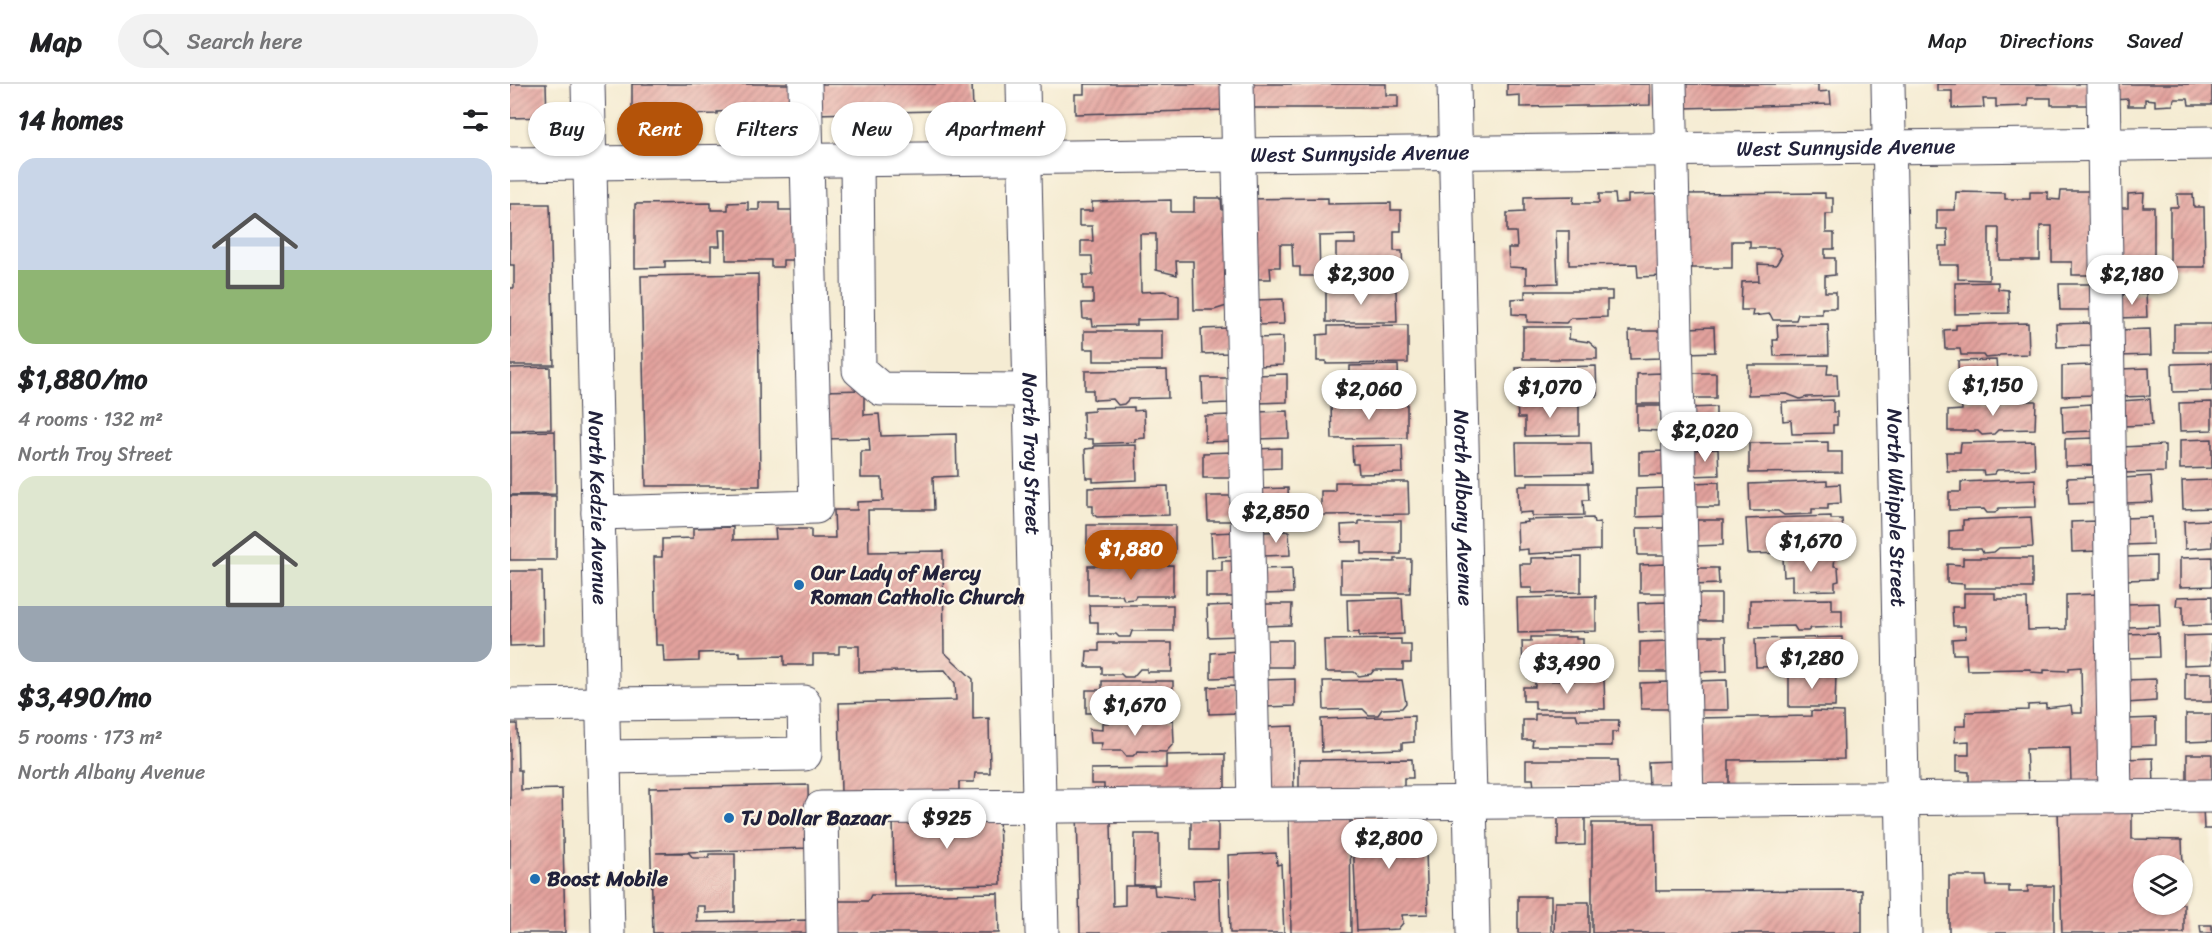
<!DOCTYPE html>
<html lang="en">
<head>
<meta charset="utf-8">
<style>
	body { margin:0; font-family:Sriracha,sans-serif; background:#f2f2f2; color:#202124; height:100vh; display:flex; flex-direction:column; font-size:22px; white-space:nowrap }
	* { box-sizing:border-box; margin:0 }
	p { font-size:20px; color:#757577 }
	.icon { flex:none; width:33px; height:33px; fill:none; stroke:currentColor; stroke-width:2; stroke-linecap:round; stroke-linejoin:round }
	.map { position:relative; flex:1; overflow:hidden }
	.details { display:flex; flex-direction:column; background:#fff; width:510px }
	.details>* { flex:none }
	.guide { position:absolute; left:18px; top:18px; width:570px; height:54px; display:flex; gap:12px }
	.fabs { position:absolute; left:1623px; top:771px; display:grid; gap:12px }
	.fabs a { display:grid; place-items:center; width:60px; height:60px; border-radius:50%; background:#fff; box-shadow:0 2px 4px #0004; font-size:30px }
	.price { position:absolute; translate:-50% -51px; padding:0 14px; border-radius:21px; background:#fff; color:#222; font-size:20px; line-height:39px; filter:drop-shadow(0 2px 3px #0008) }
	.price::after { content:''; position:absolute; left:50%; top:36px; width:18px; height:14px; margin-left:-9px; background:inherit; clip-path:polygon(0 0,100% 0,50% 100%) }
	.price.on { background:#b45309; color:#fff }
	ul { padding:0; list-style:none }
	li { display:grid; align-content:center; gap:12px; height:318px; padding:0 18px }
	li span { display:grid; place-items:center; height:186px; border-radius:18px; color:#555 }
	li>.icon { margin-inline-start:auto }
	span .icon { width:108px; height:108px; fill:#fffc; stroke-width:1 }
	li b { font-size:26px }
	h2 { display:flex; justify-content:space-between; align-items:center; height:72px; padding:0 18px; font-size:26px }
	.tag { padding:0 21px; border-radius:27px; background:#fff; box-shadow:0 2px 4px #0004; font-size:21px; line-height:54px }
	.tag.on { background:#b45309; color:#fff }
	header { display:flex; align-items:center; gap:36px; box-sizing:border-box; height:84px; padding:0 30px; background:#fff; border-bottom:2px solid #e0e0e0 }
	header strong { font-size:28px }
	nav { display:flex; gap:33px; margin-inline-start:auto; font-size:21px }
	.search { width:420px; height:54px; background:#f2f2f2; display:flex; align-items:center; gap:15px; box-sizing:border-box; padding:0 21px; border-radius:33px; color:#757577; font-size:22px }
	main { display:flex; flex:1; min-height:0 }
	.map>svg:first-child { display:block }
	.building { fill:url(#building-hatch) }
	.lines { fill:none; stroke-linecap:round; stroke-linejoin:round }
	.minor-casing { stroke:#424052; stroke-width:35 }
	.major-casing { stroke:#424052; stroke-width:35 }
	.minor { stroke:#fff; stroke-width:33 }
	.major { stroke:#fff; stroke-width:33 }
	.poi-dot { fill:#1f6fb2; stroke:#fcf5e5; stroke-width:2 }
	.labels { text-anchor:middle; stroke-width:4.5; stroke-linejoin:round; paint-order:stroke }
	.street-label { font-size:21px; fill:#22223b; stroke:#fcf5e5 }
	.poi-label { font-size:21px; font-weight:bold; fill:#22223b; stroke:#fcf5e5; text-anchor:start }
</style>
</head>
<body>
<header>
<strong>Map</strong>
<div class="search"><svg class="icon" aria-label="search" viewBox="0 0 24 24"><circle cx="10" cy="10" r="6"/><path d="M15 15l6 6"/></svg>Search here</div>
<nav><a>Map</a><a>Directions</a><a>Saved</a></nav>
</header>
<main>
<section class="details">
<h2>14 homes<svg class="icon" aria-label="filters" viewBox="0 0 24 24"><path d="M4 7h16M4 17h16"/><circle cx="9" cy="7" r="2"/><circle cx="15" cy="17" r="2"/></svg></h2>
<ul>
<li><span style="background:linear-gradient(#c9d6e8 60%,#8fb573 0)"><svg class="icon" aria-label="home" viewBox="0 0 24 24"><path d="M3 11l9-7 9 7M6 9v11h12V9"/></svg></span><div><b>$1,880/mo</b><p>4 rooms · 132 m²</p><p>North Troy Street</p></div></li>
<li><span style="background:linear-gradient(#dfe7d0 70%,#9aa5b1 0)"><svg class="icon" aria-label="home" viewBox="0 0 24 24"><path d="M3 11l9-7 9 7M6 9v11h12V9"/></svg></span><div><b>$3,490/mo</b><p>5 rooms · 173 m²</p><p>North Albany Avenue</p></div></li>
</ul>
</section>
<div class="map">
<svg width="1702" height="849" viewBox="0 0 1702 849">
	<defs>
		<pattern id="building-hatch" width="6" height="6" patternUnits="userSpaceOnUse" patternTransform="scale(1.5)"><rect width="6" height="6" fill="#e4a39e"/><path d="M-1 1l2-2M0 6l6-6M5 7l2-2" fill="none" stroke="#b88482"/></pattern>
	</defs>
	<rect width="100%" height="100%" fill="#fcf5e5"/>
	<filter id="ink" filterUnits="userSpaceOnUse"><feTurbulence type="fractalNoise" baseFrequency=".0167" numOctaves="2"/><feDisplacementMap in="SourceGraphic" scale="12" xChannelSelector="R" yChannelSelector="G"/><feConvolveMatrix kernelMatrix="1 2 1 2 8 2 1 2 1" color-interpolation-filters="sRGB"/></filter>
	<filter id="wash" filterUnits="userSpaceOnUse"><feTurbulence type="fractalNoise" baseFrequency=".008" numOctaves="4" result="noise"/><feDisplacementMap in="SourceGraphic" scale="24" xChannelSelector="R" yChannelSelector="G"/><feGaussianBlur stdDeviation="1.35" result="paint"/><feColorMatrix in="noise" values="0 0 0 0 0 0 0 0 0 0 0 0 0 0 0 0 0 1.4 0 .05"/><feComposite in="paint" operator="in"/></filter>
	<g filter="url(#wash)">
		<rect width="100%" height="100%" fill="#f5ecd3"/>
		<g id="blocks">
			<g class="building">
				<path d="M0,0H36L37,33L0,34Z"/>
				<path d="M122,0H285V26H268V32H250V27H240V31H222V27L207,28V30L122,32Z"/>
				<path d="M305,0H462L463,26L306,30Z"/>
				<path d="M574,0H716L717,26L565,30V10H574Z"/>
				<path d="M741,0H876V11H888V24H741Z"/>
				<path d="M997,0H1140V21L1010,23V11L997,12Z"/>
				<path d="M1172,0H1308V8L1320,7L1321,20L1173,24Z"/>
				<path d="M1427,0H1581V21H1541V14H1518V22L1486,23V15H1473L1474,23L1442,24V7H1427Z"/>
				<path d="M1602,0H1702V21H1679L1678,15H1664L1663,21L1645,22V16L1635,15V22H1618V15L1603,16Z"/>
				<path d="M1551,107H1583L1582,191H1562V178H1542V142H1530V176H1489V144H1479V196L1448,195V181H1429V162H1438L1437,145H1427V126H1445L1446,108L1495,109V115H1520V108H1538V115L1550,116Z"/>
				<path d="M1315,109V114H1323V130H1316V149H1324V165H1315V174H1325V191L1315,192V208H1326V224H1312V230H1288L1286,236H1263L1260,230L1242,232L1243,226H1231L1232,198L1249,197L1248,180L1266,181L1272,171L1268,164H1240V157H1222V184H1172V110Z"/>
				<path d="M1634,109L1633,123H1644V184H1610L1609,124H1618V110Z"/>
				<path d="M1089,110H1105L1106,119L1118,118V111L1152,110L1154,192L1128,193L1127,180L1059,181V147H1046L1048,199L1016,200V184L999,183L998,164H1007L1006,148H997V129L1014,128V113L1064,112L1063,119H1089Z"/>
				<path d="M1667,110H1683L1684,123H1694L1695,183H1660V123H1668Z"/>
				<path d="M684,114H711L712,126L719,125L720,221L704,226H684L683,177H666L667,191L646,186V150H630L631,208L654,207L669,212V235L627,236V241L583,242L582,235H573L572,219H583V205H573V191H583L582,172H571V157H583L582,142H569V127H582V118L661,116V128H684Z"/>
				<path d="M818,114V120L881,119V126H891V147H884V167H892L893,188H884V192L826,193V160H845V151L809,152L810,192H790V183H783L782,160H770V183H760L761,195H743L739,115Z"/>
				<path d="M238,118V126H249V118H269V126H287L288,176H273V183H261V176H216V146H209L210,162H201V176L155,177V183L125,184V120L201,119V126H218V119Z"/>
				<path d="M0,120H40L44,281H0V204H4V181H0Z"/>
				<path d="M248,190L250,402H136L131,192Z"/>
				<path d="M1488,198V205L1498,206L1499,229L1445,230V199Z"/>
				<path d="M1549,200H1582V226H1550Z"/>
				<path d="M816,206H886L887,238H816Z"/>
				<path d="M1015,207H1102V216H1097V233L1061,234L1056,239L1017,238V231L1002,230V215L1015,214Z"/>
				<path d="M1636,209L1637,233L1609,234L1608,210Z"/>
				<path d="M773,215L774,240L747,241L746,216Z"/>
				<path d="M1518,239L1519,270L1490,271L1487,273L1475,274L1473,271H1451L1450,265H1435L1434,246L1446,245V241Z"/>
				<path d="M1580,239L1581,262L1547,263L1546,240Z"/>
				<path d="M1318,240L1319,271L1264,272L1263,256H1268L1267,241Z"/>
				<rect x="1664" y="240" width="38" height="28"/>
				<path d="M898,241V279L816,280V277H807V251L818,250V242Z"/>
				<path d="M1013,243H1060L1059,255L1079,258L1087,265V275H1013Z"/>
				<path d="M1204,243L1205,268L1178,269L1177,244Z"/>
				<path d="M719,244V269L692,270L691,245Z"/>
				<path d="M1640,245L1641,271L1609,272L1608,246Z"/>
				<path d="M574,247H652V277H584V265H574Z"/>
				<path d="M1119,247H1150L1151,274L1120,275Z"/>
				<path d="M773,253V281L748,282L747,254Z"/>
				<path d="M1486,276L1487,287H1498L1499,308L1449,310L1448,277Z"/>
				<path d="M1702,279V307L1663,308L1662,280Z"/>
				<path d="M888,281L889,315L847,316V304H840V282Z"/>
				<path d="M1238,281H1318L1317,290H1327L1328,312L1297,313L1290,315L1277,310L1238,311Z"/>
				<path d="M1584,281L1585,311L1552,312V282Z"/>
				<path d="M1086,282L1087,312L1051,313L1048,316L1036,317L1034,313L1017,312L1014,308L1015,301H1007L1006,284Z"/>
				<path d="M40,283L41,345L0,346V284Z"/>
				<path d="M1639,284L1640,312L1611,313L1610,285Z"/>
				<path d="M657,286L658,314L619,315L614,320L608,321L603,315L586,316L583,315V306H575V287Z"/>
				<path d="M1151,289L1152,320H1127V290Z"/>
				<path d="M1181,289H1206V314H1182Z"/>
				<path d="M777,290V318L748,319L747,291Z"/>
				<path d="M692,294H719V319L693,320Z"/>
				<path d="M354,306V331L369,330L371,352L446,350L447,392L423,393L424,426H358L359,468L433,467L434,568L463,595V635L479,634L480,689H465L464,698H449V706L331,709L329,619L446,616L445,599L435,586L349,588V562H329V570H303V581H274V572L230,573V568L189,569V577L154,578L153,561H146L144,473H152V455L183,454V444L223,443V456L266,455L265,445H301V454H325L324,426H347V418L373,417L372,394H351V367H360L359,354L314,355L313,307Z"/>
				<path d="M1640,315L1642,341L1612,342L1611,317Z"/>
				<path d="M1323,316V328H1327V341H1323V349L1282,350L1281,336L1273,337L1272,318Z"/>
				<path d="M1452,317H1526L1525,345L1488,346L1484,350L1472,351L1468,347H1438V327L1452,326Z"/>
				<path d="M1702,318V346L1670,347L1669,319Z"/>
				<path d="M897,319V354L822,355L821,320Z"/>
				<path d="M1007,320L1069,321V351L1015,352V334H1008Z"/>
				<path d="M1581,320L1583,347L1553,348L1552,322Z"/>
				<path d="M1127,322H1151V347L1127,346Z"/>
				<path d="M624,323V327L634,326L635,354L625,355V358L583,360V355H574L573,328L584,327V324Z"/>
				<path d="M1206,323V345H1177V324Z"/>
				<path d="M778,327L779,354L748,355V328Z"/>
				<path d="M721,331L722,357L695,358V332Z"/>
				<path d="M45,347L46,410L0,411V348Z"/>
				<path d="M1585,354L1586,381L1555,382V355Z"/>
				<path d="M1702,355V384L1670,385V356Z"/>
				<path d="M1524,357L1525,385L1487,386L1484,390L1474,391L1473,387H1437L1436,368H1450L1451,359Z"/>
				<path d="M1318,358V368H1332V388L1239,389V359Z"/>
				<path d="M1006,359H1081L1082,389L1007,390Z"/>
				<path d="M626,361L627,396L583,398V394H576L575,365L584,364V362Z"/>
				<path d="M892,361L893,389L849,390L848,380H843L842,362Z"/>
				<path d="M1655,361V388L1612,389L1611,363Z"/>
				<path d="M771,364V384L747,385V365Z"/>
				<path d="M1208,365L1209,391L1181,392V366Z"/>
				<path d="M1156,367V391L1129,392V368Z"/>
				<path d="M723,368V394H693V369Z"/>
				<path d="M1641,392L1643,418L1615,419L1614,394Z"/>
				<path d="M1585,393L1586,419L1559,420L1557,394Z"/>
				<path d="M1525,395L1526,423L1489,424L1485,429H1477L1474,425L1439,426V408H1451V398Z"/>
				<path d="M1702,396V424L1673,425L1672,397Z"/>
				<path d="M1317,397V401L1330,400L1331,419L1318,420V425H1302V430L1274,431L1268,427H1240L1239,400Z"/>
				<path d="M825,398H898L899,430L811,431V407H825Z"/>
				<path d="M1209,398V423H1183L1182,399Z"/>
				<path d="M1018,399H1078L1079,416H1073L1074,431L1022,432V428L1009,429L1008,402H1018Z"/>
				<path d="M658,402L659,431L587,433L583,430V422H578V404Z"/>
				<path d="M778,404L779,426H748V405Z"/>
				<path d="M1156,404L1157,432L1126,433V405Z"/>
				<rect x="0" y="412" width="46" height="64"/>
				<path d="M697,412H722V437H698Z"/>
				<path d="M1321,432V435H1332L1334,464L1318,465L1317,468L1238,470L1236,435Z"/>
				<path d="M1521,433L1523,463L1489,464L1484,468L1473,469L1471,465H1439V447L1453,446V436Z"/>
				<path d="M1642,433L1643,460L1615,461L1614,434Z"/>
				<path d="M1083,434L1084,439L1090,438V466L1018,470V465L1008,466L1007,439L1018,438L1017,436Z"/>
				<path d="M1184,436H1213V461L1185,462Z"/>
				<path d="M1702,436V463L1675,465L1674,437Z"/>
				<path d="M849,437H891V470H852V458H832L831,441L849,440Z"/>
				<path d="M1587,437L1588,467L1562,468L1561,438Z"/>
				<path d="M577,441H665V469L622,470L618,476L607,475L604,471L588,472L582,467V460H577Z"/>
				<path d="M1127,444H1157V471H1128Z"/>
				<path d="M779,447L780,471L752,472V448Z"/>
				<path d="M726,448L727,472L702,473L701,449Z"/>
				<path d="M1646,472V495L1616,496V473Z"/>
				<path d="M1071,473V508L1022,509V504H1011L1010,480H1021V474Z"/>
				<path d="M1273,473H1325L1324,482L1328,483L1329,497L1325,498V506L1282,507V492L1274,493Z"/>
				<path d="M1702,473V502L1670,503V474Z"/>
				<path d="M1453,474H1522V504H1454V500L1437,499V480L1453,481Z"/>
				<path d="M885,475H901L900,509H831V477L885,478Z"/>
				<path d="M712,477H727V513H696V487H712Z"/>
				<path d="M1156,480L1157,509H1130V481Z"/>
				<path d="M663,481V512H626L624,515L614,516L612,511H578V482Z"/>
				<path d="M782,484L783,509L752,510V485Z"/>
				<path d="M1183,484H1208L1209,500L1183,501Z"/>
				<path d="M0,487H32L33,561L0,562Z"/>
				<path d="M1454,509H1485V515H1517L1518,546L1556,545V511L1592,510L1596,698H1561L1560,664L1516,665L1518,703H1459V688L1447,687V671H1459V657L1445,658L1446,642H1456V628L1518,626V621L1536,620V624L1561,621L1562,629H1572L1571,583L1559,584V587L1534,586V589L1521,588L1520,585L1457,586L1456,570H1443L1442,555L1456,554L1455,542H1443L1442,523H1454Z"/>
				<rect x="1185" y="510" width="26" height="27"/>
				<path d="M1086,512V547L1008,549L1007,514Z"/>
				<path d="M1702,512V541L1673,542V522H1666L1667,513Z"/>
				<path d="M892,514L894,550L849,552V548L838,549L837,516Z"/>
				<path d="M1322,515V526H1332V543L1301,544L1298,547H1287L1284,542L1240,543V516Z"/>
				<path d="M1157,518L1158,547L1129,548L1128,519Z"/>
				<path d="M1649,519L1650,542L1617,543L1616,520Z"/>
				<path d="M752,520H782L781,541L752,542Z"/>
				<path d="M579,521H663V547H622L620,553H609L606,550H588V538H580Z"/>
				<path d="M726,521L727,552L698,553L697,522Z"/>
				<path d="M1648,549L1649,573L1617,574L1615,550Z"/>
				<path d="M1702,551V580L1674,581V552Z"/>
				<path d="M1186,552H1216L1217,587L1187,588Z"/>
				<path d="M1021,553H1066V555H1073V572H1067V587H1023V583H1013L1012,557H1021Z"/>
				<path d="M1332,553L1333,582L1302,583L1300,587L1289,588L1286,582L1246,583L1245,555Z"/>
				<path d="M891,555V561H901V579H893V586H864L861,590L849,592L844,588H815L814,556Z"/>
				<path d="M753,556H782V583H754Z"/>
				<path d="M1158,557V588H1130V558Z"/>
				<path d="M589,559H662V588H637V585H630L623,593H614L611,590H592V583H576L577,567H589Z"/>
				<path d="M728,567V593L701,594V569Z"/>
				<rect x="1675" y="589" width="27" height="29"/>
				<path d="M1279,590H1326L1325,623H1279Z"/>
				<path d="M785,595V622L755,623V596Z"/>
				<path d="M1646,595V617L1616,619L1615,596Z"/>
				<path d="M892,596L896,619L892,624L872,625L868,631H859L853,625L814,626L813,597Z"/>
				<path d="M1094,596L1095,625H1025V617H1013V603H1025V597Z"/>
				<path d="M1217,596L1218,626H1187V597Z"/>
				<path d="M592,597H663V629H629L626,632L616,633L612,628L576,629V606H592Z"/>
				<path d="M1159,598V625H1131L1130,599Z"/>
				<path d="M727,602L728,629L699,630L698,603Z"/>
				<path d="M1301,627L1333,628L1334,675L1219,676V705L1186,706L1185,634L1301,632Z"/>
				<path d="M1025,630H1066L1068,636H1109L1108,648H1102V662H1022L1023,656H1013V636H1025Z"/>
				<path d="M1676,630H1702V657L1676,658Z"/>
				<path d="M904,632V658L892,659V665L812,668L811,635Z"/>
				<path d="M1646,634V661L1619,662V635Z"/>
				<path d="M663,636L664,659L656,668L628,667L623,672H616L612,667H590L592,659H580L579,645L592,646V639Z"/>
				<path d="M0,640H7L8,686H11V706L52,705L55,849H0Z"/>
				<path d="M783,642L784,707L757,709L756,643Z"/>
				<path d="M715,670V710L594,709V700H581V685L656,684V671Z"/>
				<rect x="1677" y="670" width="25" height="32"/>
				<path d="M1643,674L1644,701L1617,703L1616,675Z"/>
				<path d="M902,675L903,694H894V708H789V676Z"/>
				<path d="M1016,676H1108L1109,705L1024,703L1023,695H1016Z"/>
				<path d="M1163,677V703H1139L1138,678Z"/>
				<path d="M298,701L299,764L146,769H179L183,774H199V770H225V828L195,829V822H187V838L303,836L304,849H143L139,704Z"/>
				<path d="M1693,723H1702V745H1694Z"/>
				<path d="M1622,724V755L1672,756L1673,782H1634V820H1674V849H1552L1548,726Z"/>
				<path d="M607,726V739H601L603,822L615,821V802H644L645,811L684,815L683,796L709,795L711,849H570L567,727Z"/>
				<path d="M489,730L491,800L384,802L383,732Z"/>
				<path d="M1048,730H1075V761L1048,762Z"/>
				<path d="M842,731L915,734L918,830L892,831L893,839L888,845L847,847Z"/>
				<path d="M840,732L841,849H781L779,733Z"/>
				<rect x="681" y="737" width="27" height="29"/>
				<path d="M1082,739H1145L1146,807L1352,806V849H1082Z"/>
				<path d="M625,750H649V801H624Z"/>
				<path d="M766,769L767,781L771,780L774,849H720L718,771Z"/>
				<path d="M1439,792H1476L1477,802H1499V808H1518V802H1544V849H1439Z"/>
				<path d="M488,809L489,849H325V817H358L361,811Z"/>
				<rect x="1008" y="812" width="33" height="37"/>
				<path d="M1045,818H1079V849H1044Z"/>
				<path d="M1690,841H1702V849H1691Z"/>
			</g>
		</g>
	</g>
	<g filter="url(#ink)">
		<use href="#blocks" fill-opacity="0" stroke="#424052" stroke-width="1.5"/>
		<g class="lines">
			<defs>
				<g id="minor">
					<path id="s1" d="M513,0L532,849"/>
					<path d="M727,0L744,720"/>
					<path id="s2" d="M944,0L963,849"/>
					<path d="M1160,0L1177,716"/>
					<path id="s3" d="M1378,0L1395,849"/>
					<path d="M1593,0L1605,712"/>
					<path d="M347,76L349,286L371,305L520,306"/>
					<path id="s4" d="M0,80L1702,59"/>
					<path d="M88,429L306,423L295,0"/>
					<path d="M0,621L294,618L295,670L94,673"/>
					<path d="M313,849L311,724L1702,712"/>
				</g>
				<g id="major">
					<path id="s5" d="M78,0L98,849"/>
				</g>
			</defs>
			<use href="#minor" class="minor-casing"/>
			<use href="#major" class="major-casing"/>
			<use href="#minor" class="minor"/>
			<use href="#major" class="major"/>
		</g>
	</g>
	<g class="poi-dot">
		<circle cx="289" cy="501" r="6"/>
		<circle cx="219" cy="734" r="6"/>
		<circle cx="25" cy="795" r="6"/>
	</g>
	<g class="labels">
		<g class="street-label">
			<text dy="7" stroke="none"><textPath href="#s4" startOffset="1336">West Sunnyside Avenue</textPath></text>
			<text dy="7" stroke="none"><textPath href="#s4" startOffset="850">West Sunnyside Avenue</textPath></text>
			<text dy="7" stroke="none"><textPath href="#s1" startOffset="370">North Troy Street</textPath></text>
			<text dy="7" stroke="none"><textPath href="#s5" startOffset="424">North Kedzie Avenue</textPath></text>
			<text dy="7" stroke="none"><textPath href="#s2" startOffset="424">North Albany Avenue</textPath></text>
			<text dy="7" stroke="none"><textPath href="#s3" startOffset="424">North Whipple Street</textPath></text>
		</g>
		<g class="poi-label">
			<text x="301" y="496">Our Lady of Mercy<tspan x="301" dy="24">Roman Catholic Church</tspan></text>
			<text x="231" y="741">TJ Dollar Bazaar</text>
			<text x="37" y="802">Boost Mobile</text>
		</g>
	</g>
</svg>
<div class="fabs">
<a><svg class="icon" aria-label="layers" viewBox="0 0 24 24"><path d="M12 4l9 5-9 5-9-5zM3 14l9 5 9-5"/></svg></a>
</div>
<b class="price" style="left:851px;top:222px">$2,300</b>
<b class="price" style="left:1622px;top:222px">$2,180</b>
<b class="price" style="left:1483px;top:333px">$1,150</b>
<b class="price" style="left:1040px;top:335px">$1,070</b>
<b class="price" style="left:859px;top:337px">$2,060</b>
<b class="price" style="left:1195px;top:379px">$2,020</b>
<b class="price" style="left:766px;top:460px">$2,850</b>
<b class="price" style="left:1301px;top:489px">$1,670</b>
<b class="price on" style="left:621px;top:497px">$1,880</b>
<b class="price" style="left:1302px;top:606px">$1,280</b>
<b class="price" style="left:1057px;top:611px">$3,490</b>
<b class="price" style="left:625px;top:653px">$1,670</b>
<b class="price" style="left:437px;top:766px">$925</b>
<b class="price" style="left:879px;top:786px">$2,800</b>
<div class="guide">
<a class="tag">Buy</a>
<a class="tag on">Rent</a>
<a class="tag">Filters</a>
<a class="tag">New</a>
<a class="tag">Apartment</a>
</div>
</div>
</main>
</body>
</html>
